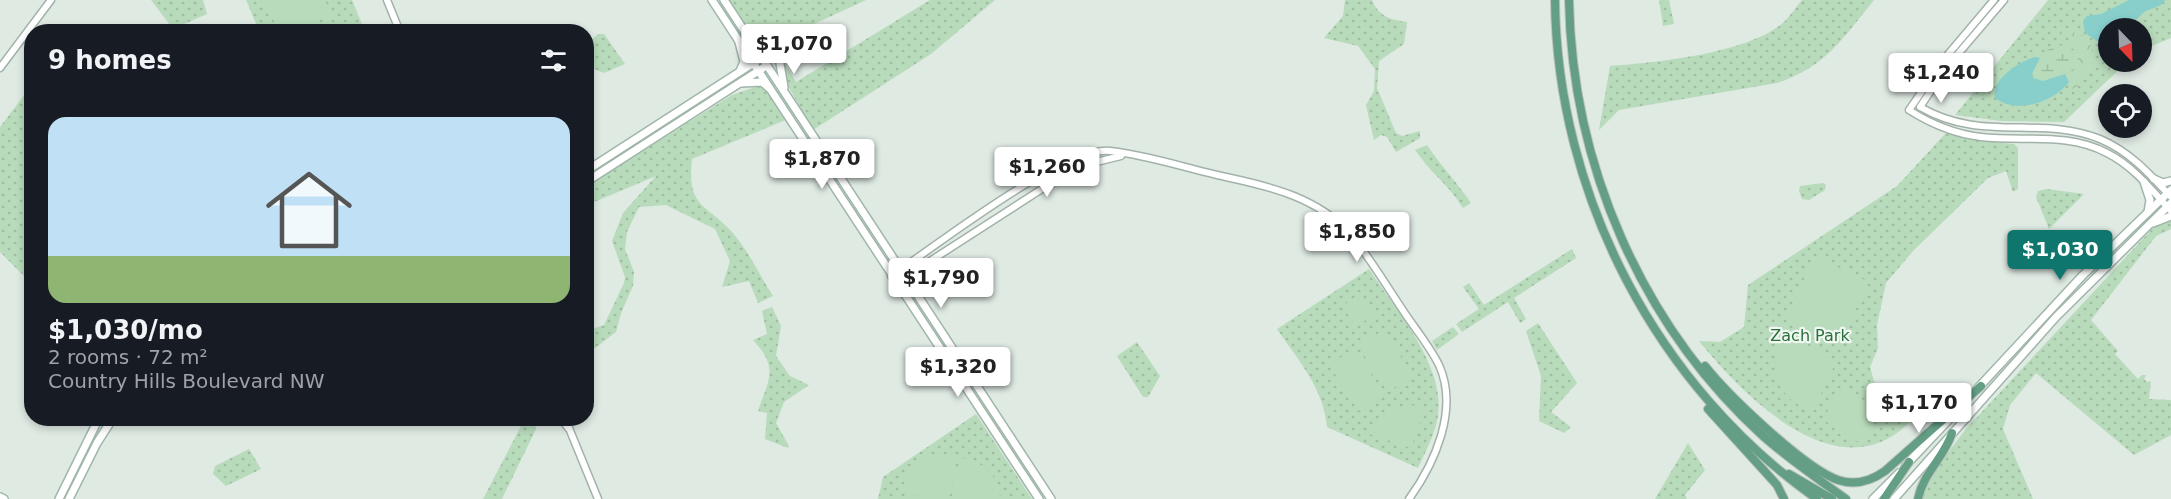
<!DOCTYPE html>
<html lang="en">
<head>
<meta charset="utf-8">
<style>
	body { margin:0; font-family:"DejaVu Sans",sans-serif; background:#20242c; color:#f1f3f6; height:100vh; display:flex; flex-direction:column; font-size:22px; white-space:nowrap }
	* { box-sizing:border-box; margin:0 }
	p { font-size:20px; color:#9ea1a6 }
	.icon { flex:none; width:33px; height:33px; fill:none; stroke:currentColor; stroke-width:2; stroke-linecap:round; stroke-linejoin:round }
	.map { position:relative; flex:1; overflow:hidden }
	.sheet { position:absolute; left:24px; top:24px; width:570px; height:402px; display:flex; flex-direction:column; background:#171b24; border-radius:24px; box-shadow:0 3px 9px #0003 }
	.sheet>* { flex:none }
	.needle { width:39px; rotate:157deg }
	.controls { position:absolute; left:2098px; top:18px; display:grid; gap:12px }
	.controls a { display:grid; place-items:center; width:54px; height:54px; border-radius:50%; background:#171b24; box-shadow:0 3px 9px #0003; font-size:30px }
	.price { position:absolute; translate:-50% -51px; padding:0 14px; border-radius:6px; background:#fff; color:#222; font-size:20px; line-height:39px; filter:drop-shadow(0 2px 3px #0008) }
	.price::after { content:''; position:absolute; left:50%; top:36px; width:18px; height:14px; margin-left:-9px; background:inherit; clip-path:polygon(0 0,100% 0,50% 100%) }
	.price.current { background:#0f766e; color:#fff }
	ul { padding:0; list-style:none }
	li { display:grid; align-content:center; gap:12px; height:318px; padding:0 24px }
	li+li { border-top:2px solid #363941 }
	li span { display:grid; place-items:center; height:186px; border-radius:18px; color:#555 }
	li>.icon { margin-inline-start:auto }
	span .icon { width:108px; height:108px; fill:#fffc; stroke-width:1 }
	li b { font-size:26px }
	h2 { display:flex; justify-content:space-between; align-items:center; height:72px; padding:0 24px; font-size:26px }
	.map>svg:first-child { display:block }
	.green { fill:url(#green-dots) }
	.forest { fill:url(#forest-crowns) }
	.wetland { fill:url(#wetland-marsh) }
	.pitch { fill:#b8dbbb }
	.water { fill:#88cfcc }
	.lines { fill:none; stroke-linecap:round; stroke-linejoin:round }
	.tertiary-casing { stroke:#a2b2a9; stroke-width:9 }
	.secondary-casing { stroke:#9fb6a9; stroke-width:10 }
	.primary-casing { stroke:#bcc4c0; stroke-width:10 }
	.tertiary { stroke:#fff; stroke-width:6 }
	.secondary { stroke:#fff; stroke-width:7 }
	.primary { stroke:#649f85; stroke-width:8 }
	.labels { text-anchor:middle; stroke-width:4.5; stroke-linejoin:round; paint-order:stroke }
	.park-label { font-size:16px; fill:#2c6f39; stroke:#eff7f2 }
</style>
</head>
<body>
<div class="map">
<svg width="2171" height="499" viewBox="0 0 2171 499">
	<defs>
		<pattern id="green-dots" width="8" height="8" patternUnits="userSpaceOnUse" patternTransform="scale(1.5)"><rect width="8" height="8" fill="#b8dbbb"/><path d="M2 2h.1M6 6h.1" fill="none" stroke="#9ebda1" stroke-width="1.8" stroke-linecap="round"/></pattern>
		<pattern id="forest-crowns" width="20" height="18" patternUnits="userSpaceOnUse" patternTransform="scale(1.5)"><rect width="20" height="18" fill="#b8dbbb"/><path d="M2 6a3 3 0 1 1 6 0M12 15a3 3 0 1 1 6 0" fill="none" stroke="#9ebda1"/></pattern>
		<pattern id="wetland-marsh" width="20" height="14" patternUnits="userSpaceOnUse" patternTransform="scale(1.5)"><rect width="20" height="14" fill="#b8dbbb"/><path d="M1 5h8M5 5V1M11 12h8M15 12V8" fill="none" stroke="#9ebda1"/></pattern>
	</defs>
	<rect width="100%" height="100%" fill="#dfeae3"/>
	<g class="green">
		<path d="M151,0H203L207,14L173,29Z"/>
		<path d="M246,0H352L365,31H259Z"/>
		<path d="M728,0H866L812,25L769,49L759,46Z"/>
		<path d="M930,0H995L931,54L813,130L787,84L783,61L796,82Z"/>
		<path d="M1345,0H1372C1378,16 1391,20 1407,22L1404,44L1379,61L1377,88L1396,133L1402,136L1420,131V138L1396,152L1387,137L1381,135L1374,140L1366,105L1374,91L1375,69L1358,46L1324,38L1343,16Z"/>
		<path d="M1659,0H1669L1674,24L1663,26Z"/>
		<path d="M1802,0H1874C1843,38 1826,67 1777,83L1619,110L1599,130L1610,66C1656,63 1750,53 1784,22C1791,15 1796,7 1802,0Z"/>
		<path d="M2048,0H2171V38L2142,50V28H2109V62H2127L2064,122L2001,121L1955,115Z"/>
		<path d="M598,34H604L625,64L604,73L594,69L587,60V44Z"/>
		<path d="M761,85L773,95L788,119L692,159C687,208 704,202 732,232C748,250 760,276 773,296L758,303L749,281L722,287L730,261L715,229L666,205L639,207L627,232L625,249L634,272L633,286L621,313L616,332L587,354L586,331L604,325L624,283L625,277L612,241L623,213L656,176L587,205V186L732,95Z"/>
		<path d="M31,86V283L0,252V127Z"/>
		<path d="M1946,133L1972,140L2014,144L2018,148V189L2013,192L2006,171L1988,178L1913,251L1886,283L1877,325L1878,348L1870,367L1876,388L1904,411L1917,414C1847,499 1748,402 1699,341L1720,342L1744,327L1748,285L1897,186Z"/>
		<path d="M1427,145C1440,165 1457,182 1471,203L1463,208C1448,184 1431,173 1415,150Z"/>
		<path d="M1823,183L1826,185L1825,190L1809,200L1802,199L1799,191L1800,186Z"/>
		<path d="M2047,189L2084,194L2049,229L2036,197L2038,191Z"/>
		<path d="M2167,220L2171,221V229L2156,236L2091,320L2118,351L2115,354L2138,379L2142,375H2146L2144,379L2147,382L2151,381L2149,399L2171,400V435L2134,455L2036,373L2010,405L2003,429L2033,499H1921L1930,476L1966,429L2153,228Z"/>
		<path d="M1572,249L1576,258L1514,298L1526,319L1520,323L1508,302L1462,332L1456,324L1479,309L1463,287L1469,283L1484,305Z"/>
		<path d="M1369,269C1395,309 1446,366 1438,416C1435,434 1426,451 1418,468L1327,427C1324,389 1298,360 1277,329Z"/>
		<path d="M772,307L781,326L776,356L790,376L809,385L784,402L776,423L789,446L788,448L765,439L767,413L758,411C769,379 779,368 753,340L767,334L762,311Z"/>
		<path d="M1538,323L1577,383L1551,412L1571,427L1564,433L1539,421L1541,376L1526,331Z"/>
		<path d="M1453,327L1459,334L1437,350L1432,341Z"/>
		<path d="M1137,342L1160,376L1148,397H1143L1117,356Z"/>
		<path d="M976,414L1032,499H878L883,477Z"/>
		<path d="M518,419H535L536,429L502,499H483L521,426Z"/>
		<path d="M1688,443L1705,470L1685,495L1687,499H1655Z"/>
		<path d="M249,449L261,469L226,486L213,474L215,466Z"/>
	</g>
	<path class="forest" d="M2074,27V34L2085,36L2091,44L2090,49L2095,54C2088,78 2082,85 2059,97L2071,86L2069,82L2075,69L2078,52L2070,44V38L2061,33L2063,29Z"/>
	<path class="wetland" d="M2068,44L2073,48L2078,59L2069,82V78C2055,75 2045,84 2033,78L2032,75L2040,58L2034,57L2053,47Z"/>
	<g class="pitch">
		<path d="M325,0L332,15L293,31H278L265,1Z"/>
		<path d="M1815,256L1869,282L1839,344L1785,319Z"/>
		<path d="M1360,294L1374,315L1356,327L1342,306Z"/>
		<path d="M1383,330L1413,375L1388,392L1358,346Z"/>
		<path d="M1783,332L1832,359L1835,364L1812,413C1774,394 1767,372 1783,332Z"/>
		<path d="M1354,349L1384,394L1359,411L1329,365Z"/>
		<path d="M1844,387L1882,412L1861,444L1822,419Z"/>
		<path d="M1407,404L1425,408L1411,448L1369,434L1381,416Z"/>
		<path d="M937,453L957,457L949,499H931L902,493C904,472 917,459 937,453Z"/>
		<path d="M960,458C982,460 1000,476 1000,499H951Z"/>
	</g>
	<g class="water">
		<path d="M2129,0H2165L2161,5L2144,12L2128,28H2109V41H2097L2085,33L2083,21L2087,16L2101,14Z"/>
		<path d="M2034,57L2040,58L2032,74L2033,78L2043,81L2065,74L2069,82C2054,102 2017,115 1995,98C1992,78 2018,63 2034,57Z"/>
	</g>
	<g class="lines">
		<defs>
			<g id="tertiary">
				<path d="M387,0L400,32"/>
				<path d="M1994,0L1945,58L1909,110C1931,124 1955,134 1981,137C2024,142 2067,132 2107,153C2133,166 2152,190 2171,211"/>
				<path d="M2004,0L1946,68L1920,107C1982,143 2040,115 2100,139C2129,151 2150,174 2171,197"/>
				<path d="M0,68L51,0"/>
				<path d="M891,276C935,247 1063,146 1110,151C1149,155 1188,169 1226,177C1273,187 1317,198 1351,234C1371,260 1388,288 1406,315C1417,331 1430,347 1439,365C1459,409 1435,463 1409,499"/>
				<path d="M896,283L1076,167L1121,156"/>
				<path d="M561,418L568,428"/>
				<path d="M568,418L569,428L598,499"/>
			</g>
			<g id="secondary">
				<path d="M712,0L1039,499"/>
				<path d="M724,0L1051,499"/>
				<path d="M739,42L744,62L740,71"/>
				<path d="M779,58L784,87"/>
				<path d="M741,83L762,82L769,88"/>
				<path d="M586,171L758,60"/>
				<path d="M2154,179L2163,183L2171,181"/>
				<path d="M586,182L763,68"/>
				<path d="M2144,182L2150,200L2148,212"/>
				<path d="M2153,223L2171,216"/>
				<path d="M918,269V293"/>
				<path d="M1978,388L2083,275L2171,190"/>
				<path d="M1906,465L1956,412"/>
				<path d="M0,497L4,499"/>
				<path d="M59,499L99,418"/>
				<path d="M69,499L97,443L113,418"/>
				<path d="M1873,499L1899,473"/>
				<path d="M1894,499L2056,317L2171,203"/>
			</g>
			<g id="primary">
				<path d="M1555,0C1557,195 1657,387 1817,499"/>
				<path d="M1569,0C1572,164 1641,325 1763,436C1789,459 1818,479 1846,499"/>
				<path d="M1705,366C1728,395 1804,468 1838,480C1856,486 1871,481 1885,471L1981,386"/>
				<path d="M1708,409L1777,485L1784,499"/>
				<path d="M1789,474L1832,499"/>
				<path d="M1884,499L1909,462"/>
				<path d="M1918,499C1923,473 1944,458 1952,433"/>
			</g>
		</defs>
		<use href="#tertiary" class="tertiary-casing"/>
		<use href="#secondary" class="secondary-casing"/>
		<use href="#primary" class="primary-casing"/>
		<use href="#tertiary" class="tertiary"/>
		<use href="#secondary" class="secondary"/>
		<use href="#primary" class="primary"/>
	</g>
	<g class="labels">
		<g class="park-label">
			<text x="1810" y="341">Zach Park</text>
		</g>
	</g>
</svg>
<div class="controls">
<a><svg class="needle" viewBox="-14 -14 28 28"><path d="M0-13l5 13h-10z" fill="#e53935"/><path d="M0 13l5-13h-10z" fill="#9ea1a6"/></svg></a>
<a><svg class="icon" aria-label="locate" viewBox="0 0 24 24"><circle cx="12" cy="12" r="6"/><path d="M12 2v4M12 18v4M2 12h4M18 12h4"/></svg></a>
</div>
<b class="price" style="left:794px;top:75px">$1,070</b>
<b class="price" style="left:1941px;top:104px">$1,240</b>
<b class="price" style="left:822px;top:190px">$1,870</b>
<b class="price" style="left:1047px;top:198px">$1,260</b>
<b class="price" style="left:1357px;top:263px">$1,850</b>
<b class="price current" style="left:2060px;top:281px">$1,030</b>
<b class="price" style="left:941px;top:309px">$1,790</b>
<b class="price" style="left:958px;top:398px">$1,320</b>
<b class="price" style="left:1919px;top:434px">$1,170</b>
<section class="sheet">
<h2>9 homes<svg class="icon" aria-label="filters" viewBox="0 0 24 24"><path d="M4 7h16M4 17h16"/><circle cx="9" cy="7" r="2"/><circle cx="15" cy="17" r="2"/></svg></h2>
<ul>
<li><span style="background:linear-gradient(#bfe0f5 75%,#8fb573 0)"><svg class="icon" aria-label="home" viewBox="0 0 24 24"><path d="M3 11l9-7 9 7M6 9v11h12V9"/></svg></span><div><b>$1,030/mo</b><p>2 rooms · 72 m²</p><p>Country Hills Boulevard NW</p></div></li>
</ul>
</section>
</div>
</body>
</html>
